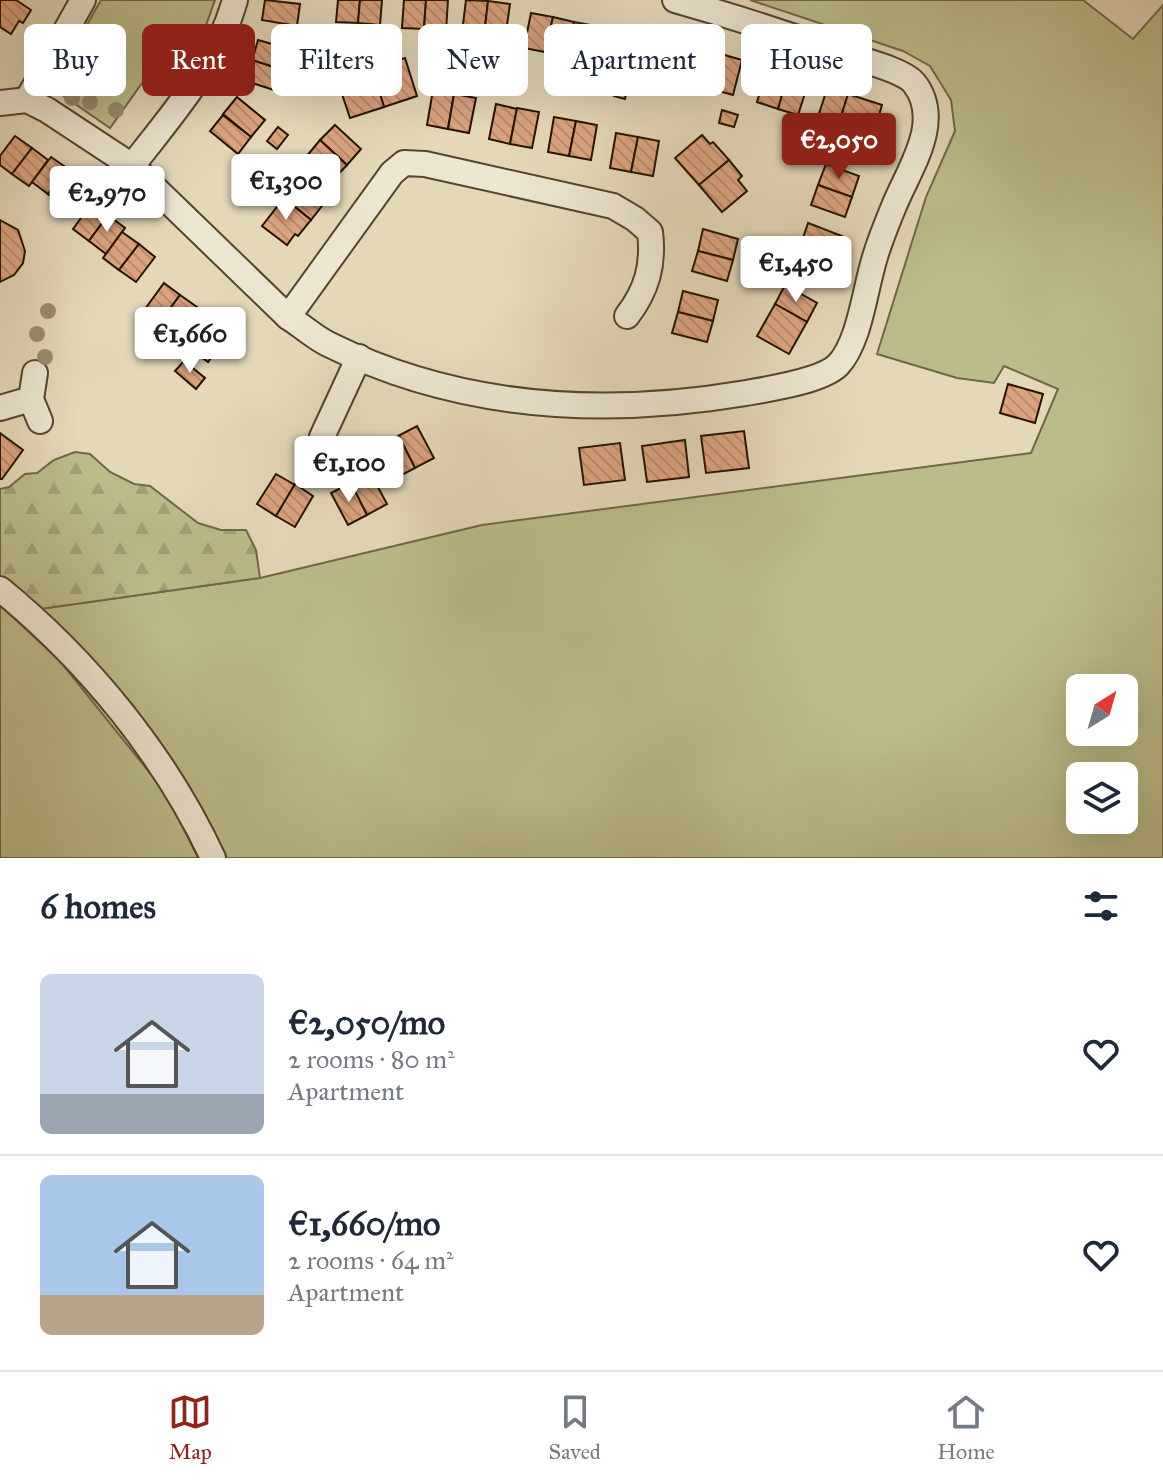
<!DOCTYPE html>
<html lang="en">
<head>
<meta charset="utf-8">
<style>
	body { margin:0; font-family:"IM FELL Great Primer",serif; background:#f6f6f7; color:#1f2937; height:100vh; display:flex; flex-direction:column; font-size:30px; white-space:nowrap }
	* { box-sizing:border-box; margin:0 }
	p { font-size:26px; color:#747a83 }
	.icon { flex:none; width:44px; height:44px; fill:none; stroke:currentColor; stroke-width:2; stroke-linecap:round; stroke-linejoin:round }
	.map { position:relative; height:858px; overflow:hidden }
	.sheet { display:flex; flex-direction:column; background:#fff; flex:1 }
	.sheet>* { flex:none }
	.banner { position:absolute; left:24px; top:24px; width:1116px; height:72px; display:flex; gap:16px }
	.needle { width:52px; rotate:37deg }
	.buttons { position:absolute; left:1066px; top:674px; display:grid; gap:16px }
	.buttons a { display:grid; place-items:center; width:72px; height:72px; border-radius:12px; background:#fff; box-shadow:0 8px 32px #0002; font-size:40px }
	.price { position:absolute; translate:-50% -68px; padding:0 18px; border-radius:8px; background:#fff; color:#222; font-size:26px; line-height:52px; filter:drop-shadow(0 2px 4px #0008) }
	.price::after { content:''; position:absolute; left:50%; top:48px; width:24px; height:18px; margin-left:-12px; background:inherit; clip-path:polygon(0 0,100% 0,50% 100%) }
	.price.current { background:#8f2418; color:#fff }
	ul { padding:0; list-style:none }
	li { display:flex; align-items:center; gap:24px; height:200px; padding:0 40px }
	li+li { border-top:2px solid #e0e1e3 }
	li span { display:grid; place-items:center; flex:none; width:224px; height:160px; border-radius:12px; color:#555 }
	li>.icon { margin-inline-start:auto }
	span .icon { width:96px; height:96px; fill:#fffc; stroke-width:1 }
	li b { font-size:34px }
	h2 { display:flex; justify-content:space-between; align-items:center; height:96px; padding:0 40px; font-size:34px }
	.tag { padding:0 28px; border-radius:12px; background:#fff; box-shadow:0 8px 32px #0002; font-size:28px; line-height:72px }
	.tag.current { background:#8f2418; color:#fff }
	.tabs { display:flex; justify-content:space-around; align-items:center; height:112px; border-top:2px solid #e0e1e3; background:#fff; font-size:22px; color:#747a83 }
	.tabs a { display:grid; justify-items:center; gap:4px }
	.tabs .current { color:#8f2418 }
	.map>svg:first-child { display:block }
	.grass { fill:#bcbc8a; stroke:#716745; stroke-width:2; fill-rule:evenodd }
	.forest { fill:url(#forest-firs); stroke:#716745; stroke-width:2 }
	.building { fill:url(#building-back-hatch); stroke:#261200; stroke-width:2 }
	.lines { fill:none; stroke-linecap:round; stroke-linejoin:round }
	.street-casing { stroke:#56442e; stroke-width:28 }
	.street { stroke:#ede6d2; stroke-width:24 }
	.tree { fill:#988c6e }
</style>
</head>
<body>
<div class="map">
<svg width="1163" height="858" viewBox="0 0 1163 858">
	<defs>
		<pattern id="forest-firs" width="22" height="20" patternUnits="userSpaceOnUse" patternTransform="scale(2)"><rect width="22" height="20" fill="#bcbc8a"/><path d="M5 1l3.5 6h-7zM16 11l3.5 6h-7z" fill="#a1a175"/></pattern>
		<pattern id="building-back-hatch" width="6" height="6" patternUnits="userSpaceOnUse" patternTransform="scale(2)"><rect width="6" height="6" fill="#dba37f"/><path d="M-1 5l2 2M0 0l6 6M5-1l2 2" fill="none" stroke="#bc8b6c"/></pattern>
	</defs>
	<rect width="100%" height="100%" fill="#e4d8b9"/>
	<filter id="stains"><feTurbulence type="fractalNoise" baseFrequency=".0025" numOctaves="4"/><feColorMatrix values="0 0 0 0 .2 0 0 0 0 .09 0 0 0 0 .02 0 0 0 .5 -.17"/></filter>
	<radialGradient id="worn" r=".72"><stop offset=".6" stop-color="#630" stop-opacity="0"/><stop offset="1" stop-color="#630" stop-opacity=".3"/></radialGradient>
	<g class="grass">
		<path d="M101,0H215L199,45L174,82H167L150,72L110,128L58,92L64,65Z"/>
		<path d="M750,0H1083L1133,39L1163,5V858H227L183,778L123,699L40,609L260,578L482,525L1031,453L1058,389L1004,366L994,383L957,378L877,354L926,197L955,131L951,100L930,66L903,51ZM1080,688H1124V732H1080ZM1080,776H1124V820H1080Z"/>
		<path d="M0,605L60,661L166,793L198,858H0Z"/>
	</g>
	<path class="forest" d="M75,452L90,454L110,472L134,484L150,486L198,523L221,530H246L256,550L260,578L40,609L0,577V489L9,487L25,474L37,473L54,460Z"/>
	<g class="building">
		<path d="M0,0H16L31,10L23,23L19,21L11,34L0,27Z"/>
		<path d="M265,0L300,4L297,26L262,20Z"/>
		<path d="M338,0H360L358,23L336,22Z"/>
		<path d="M360,0H382L380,25L358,23Z"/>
		<path d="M404,0H426L424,29L402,28Z"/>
		<path d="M426,0H448L446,31L424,29Z"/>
		<path d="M466,0L488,1L484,36L462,33Z"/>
		<path d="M488,1L510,4L505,39L484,36Z"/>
		<path d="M531,13L553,17L545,52L524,48Z"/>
		<path d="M553,17L574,22L567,57L545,52Z"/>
		<path d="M574,22L596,26L588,62L567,57Z"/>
		<path d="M596,26L617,31L610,66L588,62Z"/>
		<path d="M311,29L320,31L318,42L309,40Z"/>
		<path d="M640,31L661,37L652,71L631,65Z"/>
		<path d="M661,37L682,42L672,77L652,71Z"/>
		<path d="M258,40L293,50L286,71L252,61Z"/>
		<path d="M701,49L722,55L712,89L691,83Z"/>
		<path d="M721,54L742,60L733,95L712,89Z"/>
		<path d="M405,58L417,96L384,107L372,68Z"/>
		<path d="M252,60L286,71L280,92L246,81Z"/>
		<path d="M372,68L384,107L350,118L337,79Z"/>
		<path d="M767,68L788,75L778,109L757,102Z"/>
		<path d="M574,72L585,75L581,88L570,86Z"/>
		<path d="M477,73L488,76L485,89L474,86Z"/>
		<path d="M788,74L809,81L798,115L778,109Z"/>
		<path d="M617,83L628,85L625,99L614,96Z"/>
		<path d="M827,89L848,95L837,129L816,123Z"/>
		<path d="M433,90L454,94L448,129L427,125Z"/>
		<path d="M454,94L476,98L469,133L448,129Z"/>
		<path d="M848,94L882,105L872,140L837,129Z"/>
		<path d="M237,97L265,120L251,137L223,114Z"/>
		<path d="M496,104L517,109L510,144L489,139Z"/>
		<path d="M517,108L539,112L532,148L510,144Z"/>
		<path d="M722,110L738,115L734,127L719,123Z"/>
		<path d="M223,115L251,137L238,154L210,131Z"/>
		<path d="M554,117L576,121L569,156L548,152Z"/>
		<path d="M576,121L597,125L591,160L569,156Z"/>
		<path d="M335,125L361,149L347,165L320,140Z"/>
		<path d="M278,127L288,135L277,149L267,141Z"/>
		<path d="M616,133L638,137L631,172L610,168Z"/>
		<path d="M702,135L710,144L713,142L729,160L699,185L675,158Z"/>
		<path d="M15,136L32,148L12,174L0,165V156Z"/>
		<path d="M638,137L659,141L653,176L631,172Z"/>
		<path d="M320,140L347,165L332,181L306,157Z"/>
		<path d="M32,148L48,160L29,186L12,174Z"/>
		<path d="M51,157L67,168L48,194L32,182Z"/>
		<path d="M729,160L742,176L738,180L747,191L722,212L699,185Z"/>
		<path d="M826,164L859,176L852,197L818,185Z"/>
		<path d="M67,168L84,181L64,207L48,194Z"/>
		<path d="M297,180L325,202L311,220L283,197Z"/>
		<path d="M818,185L852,197L845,217L811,205Z"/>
		<path d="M284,198L311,220L298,236L295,234L287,245L262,226Z"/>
		<path d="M92,203L108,215L89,241L73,229Z"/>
		<path d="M108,215L125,228L106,254L89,241Z"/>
		<path d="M0,220L18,230L25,251L23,263L14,275L0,282Z"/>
		<path d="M808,223L842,236L834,256L801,244Z"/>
		<path d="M703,229L738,239L733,260L698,251Z"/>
		<path d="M122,232L139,244L119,270L103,258Z"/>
		<path d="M139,244L155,257L136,282L119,270Z"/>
		<path d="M801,244L835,256L828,277L794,264Z"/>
		<path d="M698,251L733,260L727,281L692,271Z"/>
		<path d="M164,283L180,295L161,321L145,309Z"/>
		<path d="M785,285L817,303L807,322L775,304Z"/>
		<path d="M683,291L718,300L713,321L678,312Z"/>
		<path d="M180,295L197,307L177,333L161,321Z"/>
		<path d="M775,304L807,322L789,354L757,336Z"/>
		<path d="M194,312L211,323L191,349L175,337Z"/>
		<path d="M678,312L713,321L707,342L672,333Z"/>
		<path d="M211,323L227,336L208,362L191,349Z"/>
		<path d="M184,361L205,378L196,389L175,371Z"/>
		<path d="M1008,384L1043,394L1035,423L1000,413Z"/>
		<path d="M417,426L434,458L415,468L398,436Z"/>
		<path d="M744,431L749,468L706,473L701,436Z"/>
		<path d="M0,433L23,450L2,479H0Z"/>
		<path d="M399,436L415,468L396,478L379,446Z"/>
		<path d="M685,440L689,477L647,482L642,446Z"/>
		<path d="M620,443L625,480L584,485L579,448Z"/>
		<path d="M370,472L387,504L367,515L350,483Z"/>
		<path d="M276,474L295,485L276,516L257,504Z"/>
		<path d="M351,483L367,515L348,525L331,493Z"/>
		<path d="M295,484L313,496L295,527L276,516Z"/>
	</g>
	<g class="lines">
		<defs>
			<g id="street">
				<path d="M27,100L83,0"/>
				<path d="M0,103L27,100L47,110L132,166L288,317L392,173L404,163L425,164L613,206L635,219L650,232C654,265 647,290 627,316"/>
				<path d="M132,166C172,114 217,65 235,0"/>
				<path d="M288,317C301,325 314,337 328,344C459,409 604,417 746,393C769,389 822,381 838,365C860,342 865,288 875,257C880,240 887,223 894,206C909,169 944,121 914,83C904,71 869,62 853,57C794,36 735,17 675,0"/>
				<path d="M35,373L31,399L40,421"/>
				<path d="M0,408L31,399"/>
				<path d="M322,437L359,357"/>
				<path d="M0,589C88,661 165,755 213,858"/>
			</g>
		</defs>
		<use href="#street" class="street-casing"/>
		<use href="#street" class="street"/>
	</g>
	<g class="tree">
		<circle cx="64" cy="70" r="8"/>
		<circle cx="72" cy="98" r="8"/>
		<circle cx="90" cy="102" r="8"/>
		<circle cx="116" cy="110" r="8"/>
		<circle cx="48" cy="311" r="8"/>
		<circle cx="37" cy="334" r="8"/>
		<circle cx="45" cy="357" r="8"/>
	</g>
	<rect width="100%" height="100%" filter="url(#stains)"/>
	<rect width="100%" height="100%" fill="url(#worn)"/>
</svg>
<div class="buttons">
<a><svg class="needle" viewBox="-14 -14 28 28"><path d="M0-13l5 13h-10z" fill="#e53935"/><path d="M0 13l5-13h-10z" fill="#747a83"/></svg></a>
<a><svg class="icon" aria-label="layers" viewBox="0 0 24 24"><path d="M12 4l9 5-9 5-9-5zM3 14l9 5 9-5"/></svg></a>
</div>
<b class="price current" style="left:839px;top:181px">€2,050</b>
<b class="price" style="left:286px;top:222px">€1,300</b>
<b class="price" style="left:107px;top:234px">€2,970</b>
<b class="price" style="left:796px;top:304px">€1,450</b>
<b class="price" style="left:190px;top:375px">€1,660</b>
<b class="price" style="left:349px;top:504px">€1,100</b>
<div class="banner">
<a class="tag">Buy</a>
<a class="tag current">Rent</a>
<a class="tag">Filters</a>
<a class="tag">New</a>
<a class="tag">Apartment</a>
<a class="tag">House</a>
</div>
</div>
<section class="sheet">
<h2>6 homes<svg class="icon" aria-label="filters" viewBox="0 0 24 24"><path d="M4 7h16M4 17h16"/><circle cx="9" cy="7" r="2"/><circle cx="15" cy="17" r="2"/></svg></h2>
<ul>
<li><span style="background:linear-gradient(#c9d6e8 75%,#9aa5b1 0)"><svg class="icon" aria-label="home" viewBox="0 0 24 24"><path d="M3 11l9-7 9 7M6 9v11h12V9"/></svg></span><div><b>€2,050/mo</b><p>2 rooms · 80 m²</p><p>Apartment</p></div><svg class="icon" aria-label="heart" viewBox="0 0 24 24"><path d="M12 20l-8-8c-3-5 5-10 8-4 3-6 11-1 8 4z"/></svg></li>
<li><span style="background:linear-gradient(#a9c7e8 75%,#b9a48a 0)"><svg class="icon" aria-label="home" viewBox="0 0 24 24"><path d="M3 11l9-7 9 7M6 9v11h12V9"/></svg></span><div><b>€1,660/mo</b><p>2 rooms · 64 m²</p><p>Apartment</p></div><svg class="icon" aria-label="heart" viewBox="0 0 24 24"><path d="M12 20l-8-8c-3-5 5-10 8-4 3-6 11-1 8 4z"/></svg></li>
</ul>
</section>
<nav class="tabs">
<a class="current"><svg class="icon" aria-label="map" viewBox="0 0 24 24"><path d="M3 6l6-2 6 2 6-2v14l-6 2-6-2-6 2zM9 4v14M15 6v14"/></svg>Map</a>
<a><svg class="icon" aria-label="saved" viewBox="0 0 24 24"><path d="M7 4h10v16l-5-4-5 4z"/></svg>Saved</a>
<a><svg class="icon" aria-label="home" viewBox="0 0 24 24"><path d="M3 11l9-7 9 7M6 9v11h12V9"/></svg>Home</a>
</nav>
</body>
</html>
